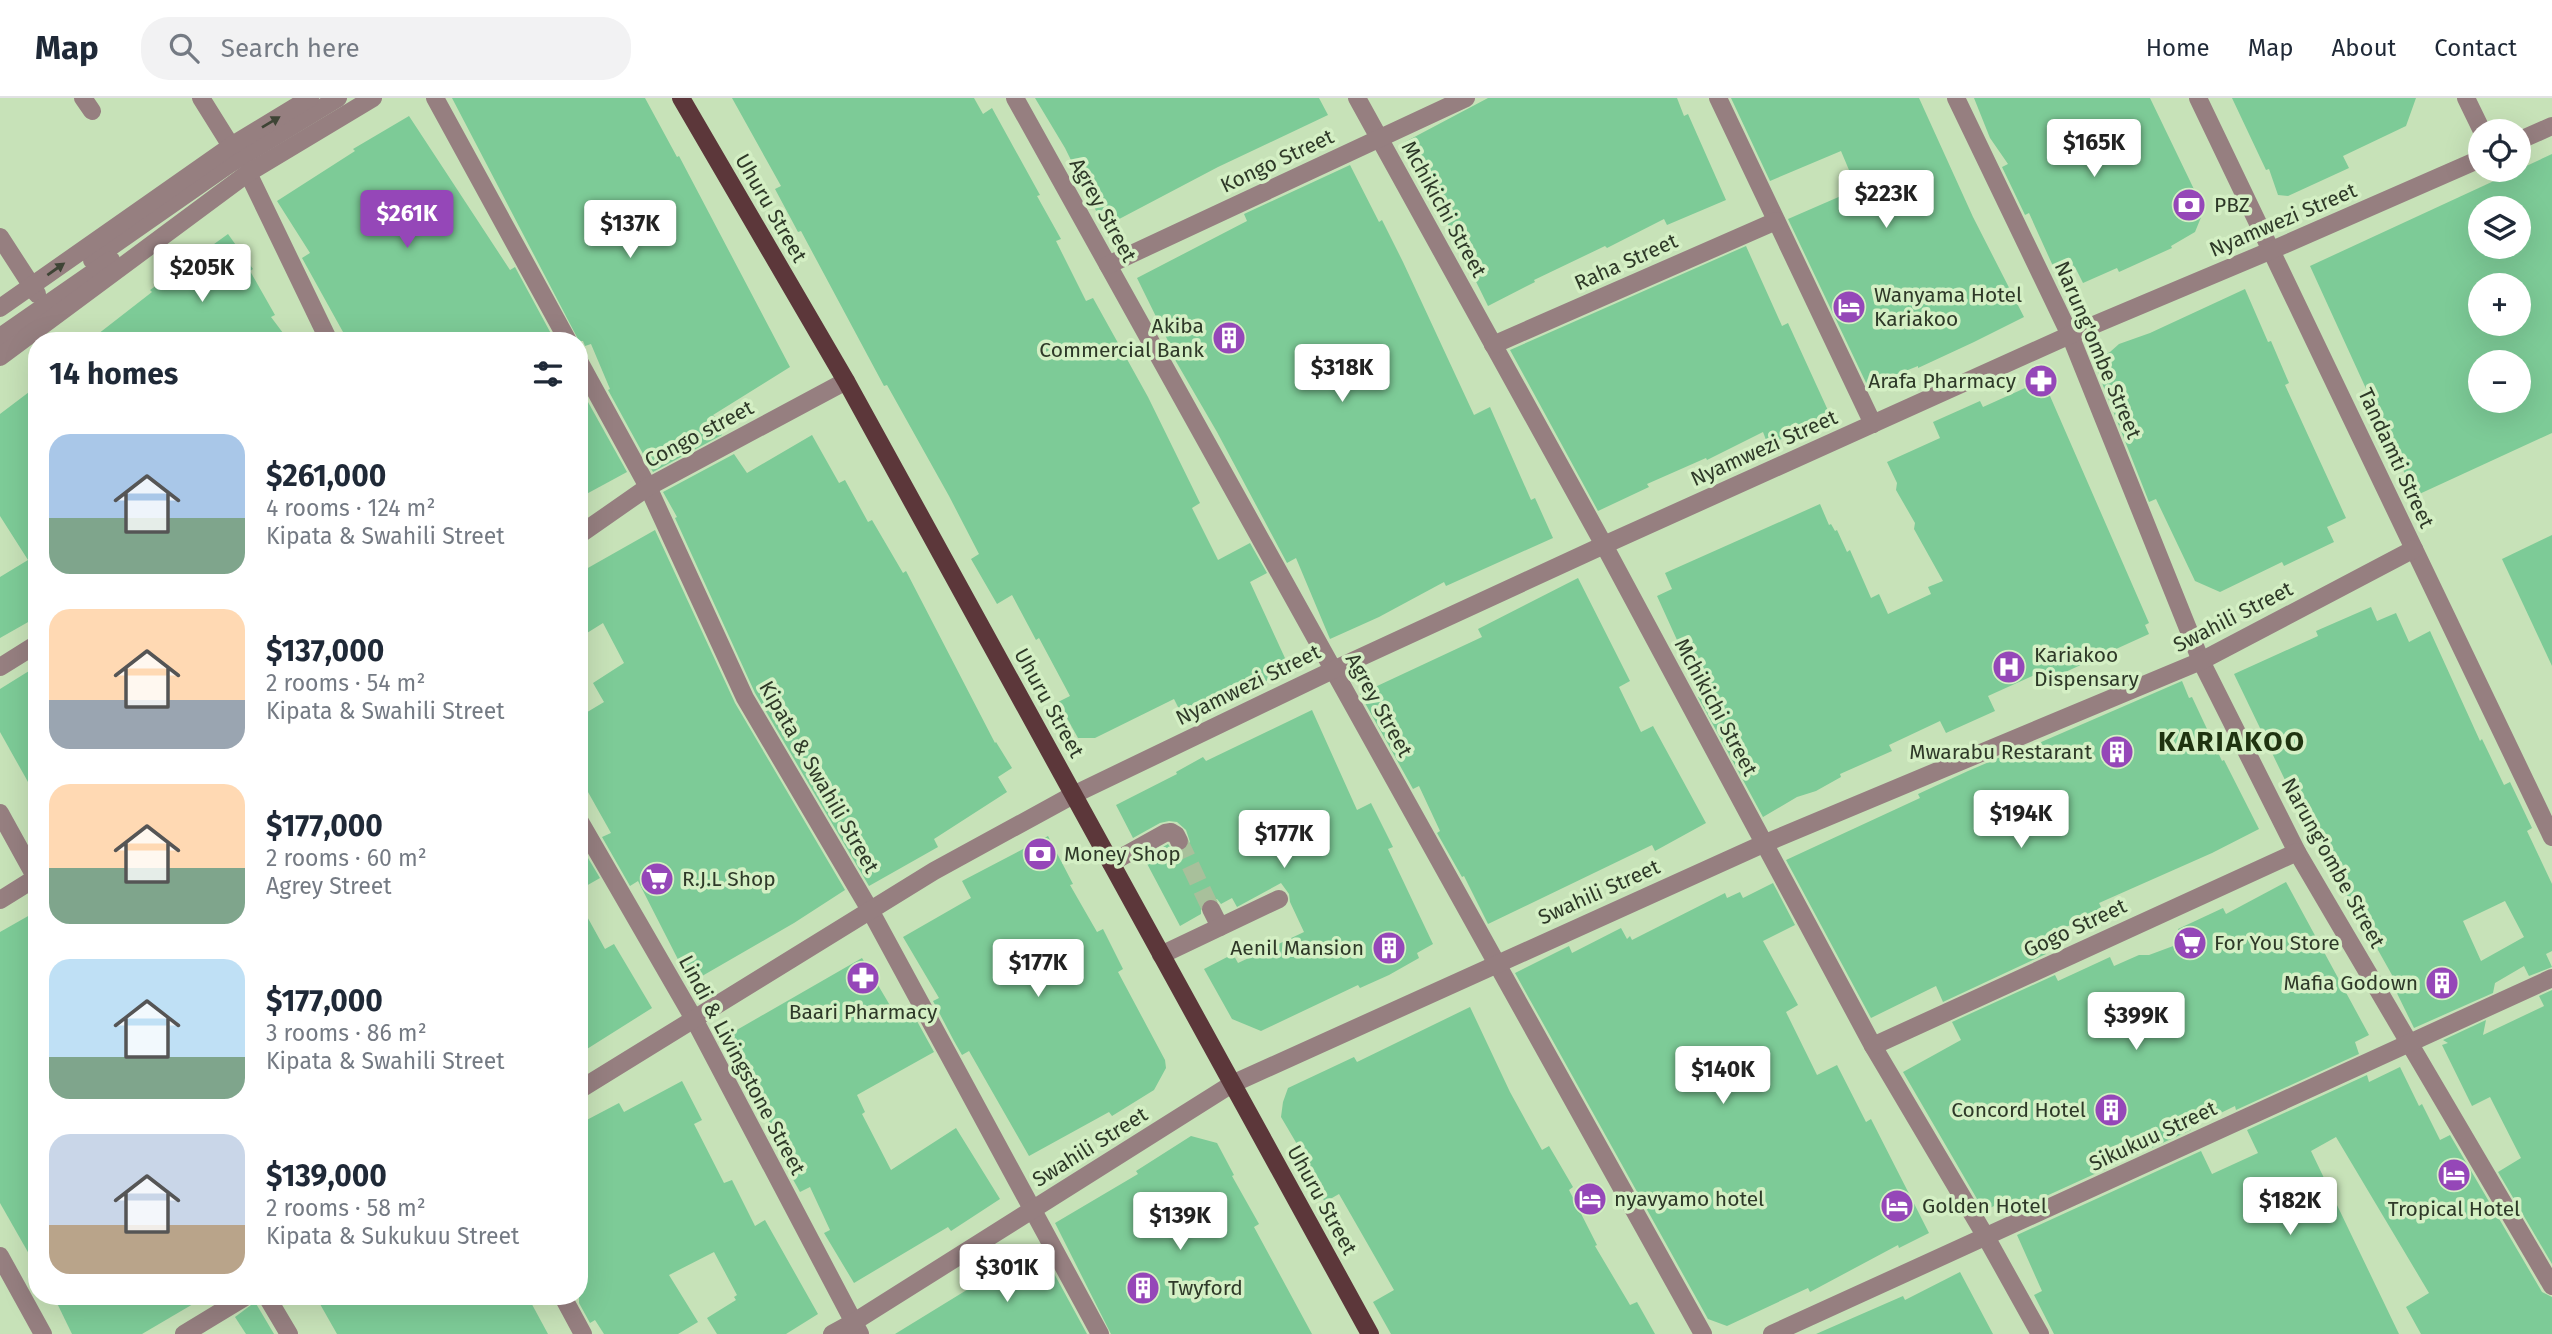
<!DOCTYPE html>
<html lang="en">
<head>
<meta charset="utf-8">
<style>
	body { margin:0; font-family:"Fira Sans",sans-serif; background:#f2f2f3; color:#1f2937; height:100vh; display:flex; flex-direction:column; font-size:26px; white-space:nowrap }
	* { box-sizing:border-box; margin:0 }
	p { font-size:23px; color:#747a83 }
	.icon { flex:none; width:38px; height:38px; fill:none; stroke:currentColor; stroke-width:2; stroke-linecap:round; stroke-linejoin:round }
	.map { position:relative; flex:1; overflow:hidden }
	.sheet { position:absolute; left:28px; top:234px; width:560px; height:973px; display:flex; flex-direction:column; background:#fff; border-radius:28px; box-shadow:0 7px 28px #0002 }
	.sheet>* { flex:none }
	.fabs { position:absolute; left:2468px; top:21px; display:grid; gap:14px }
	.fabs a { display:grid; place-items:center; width:63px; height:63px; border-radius:50%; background:#fff; box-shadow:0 7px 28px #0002; font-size:35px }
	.price { position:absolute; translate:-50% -60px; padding:0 16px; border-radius:7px; background:#fff; color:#222; font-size:23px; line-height:46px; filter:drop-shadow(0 2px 4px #0008) }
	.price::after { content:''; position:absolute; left:50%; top:42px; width:21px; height:16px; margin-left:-10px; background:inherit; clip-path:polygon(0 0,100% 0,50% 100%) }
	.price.current { background:#9547b8; color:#fff }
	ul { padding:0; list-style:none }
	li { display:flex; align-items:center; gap:21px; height:175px; padding:0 21px }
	li span { display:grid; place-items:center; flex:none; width:196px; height:140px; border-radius:21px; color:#555 }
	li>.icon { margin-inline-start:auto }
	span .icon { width:84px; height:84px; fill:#fffc; stroke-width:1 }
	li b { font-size:30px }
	h2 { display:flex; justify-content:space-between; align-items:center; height:84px; padding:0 21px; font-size:30px }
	header { display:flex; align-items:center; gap:42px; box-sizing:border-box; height:98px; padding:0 35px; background:#fff; border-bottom:2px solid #e0e1e3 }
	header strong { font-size:33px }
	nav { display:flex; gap:38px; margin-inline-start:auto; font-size:24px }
	.search { width:490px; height:63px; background:#f2f2f3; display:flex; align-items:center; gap:18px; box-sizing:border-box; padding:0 24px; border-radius:28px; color:#747a83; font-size:26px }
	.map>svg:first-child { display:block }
	.building { fill:#7dcb97; fill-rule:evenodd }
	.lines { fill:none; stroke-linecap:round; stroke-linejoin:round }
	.minor-tunnel { stroke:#a8c09b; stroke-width:18; stroke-dasharray:18 9; stroke-linecap:butt }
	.minor { stroke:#967f80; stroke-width:18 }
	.major { stroke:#5c373a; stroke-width:18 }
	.oneway { fill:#3e4435 }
	.labels { text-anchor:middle; stroke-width:7; stroke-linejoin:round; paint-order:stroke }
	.street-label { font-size:21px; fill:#2e3928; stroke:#d4efc4 }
	.poi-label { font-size:21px; fill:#2e3928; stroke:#d4efc4; text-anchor:start }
	.district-label { font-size:28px; font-weight:bold; letter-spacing:2px; fill:#1f3310; stroke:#d4efc4 }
</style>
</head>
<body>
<header>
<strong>Map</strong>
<div class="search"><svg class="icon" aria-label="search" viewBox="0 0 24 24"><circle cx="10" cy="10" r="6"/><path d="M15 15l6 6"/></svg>Search here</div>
<nav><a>Home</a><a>Map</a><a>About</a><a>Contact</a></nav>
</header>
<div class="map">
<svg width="2552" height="1236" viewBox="0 0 2552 1236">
	<rect width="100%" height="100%" fill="#c7e2b8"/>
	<g class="building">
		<path d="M452,0H645L677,59L679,58L790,269L713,317L715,319L712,321L722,337L653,374L608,292L610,291L591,246L585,248L583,243H579Z"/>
		<path d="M732,0H974L983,16L992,10L1040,97L1037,98L1061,141L1056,143L1086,203L1093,200L1148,299L1200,405L1192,410L1218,462L1250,445L1267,475L1250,484L1290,571L1185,623L1174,601L1095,640H1078L1058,604L1070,598L1039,540L1036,542L1012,497L997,506L971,461L979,456L949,398L887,287L884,288L801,133L798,134L775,91L781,88Z"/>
		<path d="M1035,0H1319L1328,17L1218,69L1104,129L1065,50Z"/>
		<path d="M1488,0H1677L1684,18L1688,16L1726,102L1667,127L1664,121L1607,150L1605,148L1534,182L1535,184L1488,208L1432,94L1428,96L1403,45Z"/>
		<path d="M1731,0H1919L1973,119L2024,219L1974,244L1918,270V268L1893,278L1869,291L1788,121L1857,91L1841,53L1770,83Z"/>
		<path d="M1974,0H2150L2204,112L2195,134L2171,148L2172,150L2119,174L2117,170L2083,185L2075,169L2057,177L2029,115L2025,117L2002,69L2008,66L1990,40Z"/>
		<path d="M2232,0H2416L2406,28L2343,58L2349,70L2288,98L2278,97L2269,71L2266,72Z"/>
		<path d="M409,18L510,172L515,169L555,243H348L302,160L310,155L277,103L355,53L353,51Z"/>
		<path d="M2552,56V335L2415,398L2310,168ZM2480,110H2518V149H2480ZM2480,187H2518V226H2480ZM2480,264H2518V303H2480Z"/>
		<path d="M1350,67L1379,124L1382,122L1403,164L1474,317L1490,309L1531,402L1535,400L1553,440L1446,488L1444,484L1379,519L1330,541L1296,460L1287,465L1217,334L1174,260L1166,244L1168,243L1137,180L1247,123L1244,116Z"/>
		<path d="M228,136L253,171L250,173L275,217L271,219L289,243H89L152,194L150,192Z"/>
		<path d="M1746,148L1782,228L1788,225L1831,319L1768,347L1763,334L1707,362L1706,360L1647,386L1649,389L1598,413L1510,252Z"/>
		<path d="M2245,191L2268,244L2271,243L2289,285L2285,287L2346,420L2327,429L2334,444L2284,468L2282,464L2220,494L2195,483L2156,401L2149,404L2093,262L2110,254L2119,246L2150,235Z"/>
		<path d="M2043,282L2149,525L2145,527L2149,536L2050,581L2046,573L2041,574L1988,598L1995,613L1946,635L1940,623L1889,647L1892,653L1840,676L1841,679L1816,693L1797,699L1763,719L1698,599L1702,597L1657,498L1672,491L1665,475L1820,406L1829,427L1831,426L1835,433L1837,432L1847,454L1850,452L1871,500L1879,496L1888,516L1931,496L1928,489L1943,483L1914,431L1915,425L1896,392L1897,385L1887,364L1940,340L1933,324L1980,303L1983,309Z"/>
		<path d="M37,288V519L0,540V479L28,462L0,418V316Z"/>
		<path d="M588,304L627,374L579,400V309Z"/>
		<path d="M812,337L839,385L845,382L868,424L872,422L903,475L906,473L995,645L996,644L1012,670L998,679L1007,694L934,741L938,749L869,788L755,595L675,420L677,419L663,394L734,356L747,375Z"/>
		<path d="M655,432L735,605L845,792L794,825L690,885L638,783L630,788L602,739L611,735L579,678V619L604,604L593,585L624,565L603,525L579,540V475Z"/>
		<path d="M2552,437V568L2502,461Z"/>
		<path d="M1578,480L1630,583L1619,589L1641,634L1653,628L1706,725L1655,753L1652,747L1488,826L1464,778L1462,779L1437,735L1440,733L1419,688L1413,691L1360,596L1482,539L1478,531Z"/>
		<path d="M2371,509L2377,523L2396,515L2409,544L2430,533L2480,643L2482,641L2504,687L2510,684L2532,730L2527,733L2552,786V853L2546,856L2552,869L2529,878L2524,868L2495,885L2493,895L2414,930L2390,881L2392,877L2341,786L2287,681L2285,682L2234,576L2318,538L2316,533ZM2505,803L2524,839L2481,863L2463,823Z"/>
		<path d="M37,568V700L0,634V591Z"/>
		<path d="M2182,583L2189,600L2192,599L2222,663L2224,662L2259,731L2212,755L2099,805L2103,813L2045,838L2047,841L2040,844L2046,856L1943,904L1936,888L1871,920L1786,762L1920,700L1918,696L1968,673L2017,652L2018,654Z"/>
		<path d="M1312,612L1357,712L1371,705L1393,749L1388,751L1433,846L1417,855L1419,860L1389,877L1360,890L1358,887L1261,933L1232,921L1204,871L1233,856L1238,865L1304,834L1290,804L1289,796L1281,785L1237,809L1232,800L1221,806L1217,801H1207L1201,805V816L1180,828L1144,760L1168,746L1173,753H1185L1190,744L1186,732L1177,724L1169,723L1160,725L1133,740L1116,707L1177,676L1176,674L1203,659L1206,663Z"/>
		<path d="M1048,738L1073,786L1070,787L1097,834L1103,831L1123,871L1118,874L1165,962L1166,970L1154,992L1112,1018L1109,1014L1029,1058L969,953L962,957L954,943L933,903L939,900L903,839L971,800L962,783Z"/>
		<path d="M582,750L600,780L579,792V752Z"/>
		<path d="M2286,784L2369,937L2355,944L2359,956L2236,1012L2235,1008L2190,1030L2191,1032L2007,1116L2002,1104L1984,1113L1903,974L1961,942L1952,924L2055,877L2058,883L2110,859L2114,868L2139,857H2149L2184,844L2178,831L2223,810L2226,816Z"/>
		<path d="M1773,785L1795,827L1763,843L1798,907L1786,914L1817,977L1837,967L1866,1024L1871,1021L1929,1135L1899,1150L1898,1147L1810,1194L1808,1190L1727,1228L1708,1221L1515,875L1569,848L1572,855L1621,830L1627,841L1630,838L1632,842L1725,795L1727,800L1740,794L1743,800Z"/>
		<path d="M579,804L605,851L614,846L652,910L579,956Z"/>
		<path d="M37,813V1170L0,1105V834Z"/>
		<path d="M862,860L898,921L912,914L934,954L857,997L865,1014L862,1016L891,1072L956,1030L1000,1101L951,1133L948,1129L854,1185L824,1135L830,1132L810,1089L800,1094L780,1058L787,1054L721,941Z"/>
		<path d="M2552,892V1166L2498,1074L2521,1060L2490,999L2472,1008L2442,947L2448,945L2443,942L2486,922L2483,937L2544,908L2539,898Z"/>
		<path d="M1470,909L1510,994L1542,1052L1549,1048L1573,1089L1569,1092L1597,1147L1595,1148L1630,1207L1637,1204L1655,1236H1391L1373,1204L1394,1192L1339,1096L1325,1104L1295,1056L1301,1053L1281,1019L1283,1004L1288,990L1354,959L1357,964Z"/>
		<path d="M2400,969L2419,1008L2422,1006L2440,1042L2450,1037L2542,1194L2552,1199V1236H2421L2406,1209L2429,1195L2336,1039L2311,1053L2399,1236H2054L2034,1197L2042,1193L2017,1137L2201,1053L2212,1076L2258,1055L2247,1032L2367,977L2369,984Z"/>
		<path d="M682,983L702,1022L694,1026L724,1085L732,1082L755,1128L765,1122L818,1216L786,1236H717L707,1220L736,1202L734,1199L737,1197L714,1154L669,1177L698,1224L678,1236H604L595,1222L590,1225L579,1205V1026L619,1005L624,1014Z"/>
		<path d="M1191,1038L1217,1045L1234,1077L1232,1078L1259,1126L1254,1129L1312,1236H1111L1055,1125L1138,1076L1136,1073Z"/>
		<path d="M1038,1146L1087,1236H895L970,1190L968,1187Z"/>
		<path d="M1960,1174L1993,1236H1816L1903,1198L1905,1202Z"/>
		<path d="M54,1199H205L142,1236H72Z"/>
		<path d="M316,1199H429L432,1204L445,1199H528L548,1236H337Z"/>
		<path d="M255,1204L274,1236H246L235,1219Z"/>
	</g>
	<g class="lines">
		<path class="minor-tunnel" d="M1179,743L1211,811"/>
		<g class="minor">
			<path d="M83,0L92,13"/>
			<path d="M201,0L231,48"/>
			<path d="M435,0L568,243"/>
			<path d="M1015,0L1703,1236"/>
			<path d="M1357,0L1604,447L1873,948L1986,1139L2040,1236"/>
			<path d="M1718,0L1873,326"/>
			<path d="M1956,0L2070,237L2201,563L2297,754L2552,1188"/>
			<path d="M2198,0L2552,739"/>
			<path d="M2466,0L2482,33"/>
			<path d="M2518,43L2552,28"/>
			<path d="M248,75L329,243"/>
			<path d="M0,139L37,196"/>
			<path d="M92,162L228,67L338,0"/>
			<path d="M1108,167L1466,0"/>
			<path d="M0,210L231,48L310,0"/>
			<path d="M0,239L111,162"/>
			<path d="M1493,247L1776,123"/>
			<path d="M0,259L248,75L373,0"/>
			<path d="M579,263L648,389L745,600L870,812L1100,1236"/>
			<path d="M579,437L648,389L846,283"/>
			<path d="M0,569L37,546"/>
			<path d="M0,715L37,782"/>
			<path d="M579,722L694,921L860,1236"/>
			<path d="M1111,765L1165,735L1171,734L1176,737L1179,743"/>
			<path d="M0,802L37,779"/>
			<path d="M1211,811L1220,829"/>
			<path d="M1161,857L1279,801"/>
			<path d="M1873,948L2297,754"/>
			<path d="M579,992L934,773L1073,697L1333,572L1604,447L2070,237L2272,152L2480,61"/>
			<path d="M0,1158L43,1236"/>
			<path d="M267,1199L289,1236"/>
			<path d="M563,1199L583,1236"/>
			<path d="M184,1236L245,1199"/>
			<path d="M832,1236L854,1224L1232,986L1763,746L2201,563L2414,451"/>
			<path d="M1772,1236L2552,880"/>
		</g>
		<path class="major" d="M681,0L846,283L1370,1236"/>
	</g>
	<defs><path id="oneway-solid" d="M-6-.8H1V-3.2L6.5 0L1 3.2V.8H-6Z" transform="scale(1.75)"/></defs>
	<g class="oneway">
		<use href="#oneway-solid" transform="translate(271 24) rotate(-31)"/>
		<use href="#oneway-solid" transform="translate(56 171) rotate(-35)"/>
	</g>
	<defs>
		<symbol id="bank-disc" viewBox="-11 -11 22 22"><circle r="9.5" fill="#9547b8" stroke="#d4efc4"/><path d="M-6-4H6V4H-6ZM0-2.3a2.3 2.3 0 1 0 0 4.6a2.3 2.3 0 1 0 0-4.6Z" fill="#fff"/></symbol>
		<symbol id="hotel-disc" viewBox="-11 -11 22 22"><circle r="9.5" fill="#9547b8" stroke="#d4efc4"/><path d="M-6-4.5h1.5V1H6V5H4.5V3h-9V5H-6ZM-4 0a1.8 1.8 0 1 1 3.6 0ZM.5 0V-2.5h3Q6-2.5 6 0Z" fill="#fff"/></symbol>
		<symbol id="building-disc" viewBox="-11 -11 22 22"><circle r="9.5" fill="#9547b8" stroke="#d4efc4"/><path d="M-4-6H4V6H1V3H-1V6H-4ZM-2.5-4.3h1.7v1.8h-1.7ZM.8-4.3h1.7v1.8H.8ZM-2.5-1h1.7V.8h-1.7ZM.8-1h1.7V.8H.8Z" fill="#fff"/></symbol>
		<symbol id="pharmacy-disc" viewBox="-11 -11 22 22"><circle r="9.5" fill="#9547b8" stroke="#d4efc4"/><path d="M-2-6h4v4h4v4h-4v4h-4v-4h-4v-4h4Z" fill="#fff"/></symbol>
		<symbol id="hospital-disc" viewBox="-11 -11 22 22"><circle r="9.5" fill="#9547b8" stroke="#d4efc4"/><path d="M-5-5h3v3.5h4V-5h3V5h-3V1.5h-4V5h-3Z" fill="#fff"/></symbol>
		<symbol id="supermarket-disc" viewBox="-11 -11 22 22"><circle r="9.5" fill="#9547b8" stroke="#d4efc4"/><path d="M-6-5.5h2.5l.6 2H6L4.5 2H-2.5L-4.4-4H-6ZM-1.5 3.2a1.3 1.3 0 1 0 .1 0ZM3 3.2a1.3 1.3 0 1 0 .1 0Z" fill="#fff"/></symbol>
	</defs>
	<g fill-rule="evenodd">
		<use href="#bank-disc" x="2170" y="88" width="38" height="38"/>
		<use href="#hotel-disc" x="1830" y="190" width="38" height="38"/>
		<use href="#building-disc" x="1210" y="221" width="38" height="38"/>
		<use href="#pharmacy-disc" x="2022" y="264" width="38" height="38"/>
		<use href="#hospital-disc" x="1990" y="550" width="38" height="38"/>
		<use href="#building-disc" x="2098" y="635" width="38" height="38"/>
		<use href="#bank-disc" x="1021" y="737" width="38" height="38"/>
		<use href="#supermarket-disc" x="638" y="762" width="38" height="38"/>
		<use href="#supermarket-disc" x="2171" y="826" width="38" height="38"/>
		<use href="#building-disc" x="1370" y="831" width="38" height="38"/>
		<use href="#pharmacy-disc" x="844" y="861" width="38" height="38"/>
		<use href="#building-disc" x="2423" y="866" width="38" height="38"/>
		<use href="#building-disc" x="2092" y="993" width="38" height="38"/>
		<use href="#hotel-disc" x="2435" y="1058" width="38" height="38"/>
		<use href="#hotel-disc" x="1571" y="1082" width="38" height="38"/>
		<use href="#hotel-disc" x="1878" y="1089" width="38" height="38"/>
		<use href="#building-disc" x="1124" y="1171" width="38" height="38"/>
	</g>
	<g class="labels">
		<g class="street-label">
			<text transform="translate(1277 63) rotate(-25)" y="7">Kongo Street</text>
			<text transform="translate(771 110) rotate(60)" y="7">Uhuru Street</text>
			<text transform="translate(1444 111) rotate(61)" y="7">Mchikichi Street</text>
			<text transform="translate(1103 112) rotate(61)" y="7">Agrey Street</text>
			<text transform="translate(2283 122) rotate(-23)" y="7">Nyamwezi Street</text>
			<text transform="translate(1626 164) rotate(-24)" y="7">Raha Street</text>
			<text transform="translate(2098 252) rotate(67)" y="7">Narung'ombe Street</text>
			<text transform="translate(699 336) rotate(-28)" y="7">Congo street</text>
			<text transform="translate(1764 350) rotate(-24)" y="7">Nyamwezi Street</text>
			<text transform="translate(2396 360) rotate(65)" y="7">Tandamti Street</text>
			<text transform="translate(2233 519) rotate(-27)" y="7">Swahili Street</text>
			<text transform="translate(1248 587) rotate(-26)" y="7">Nyamwezi Street</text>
			<text transform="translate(1049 605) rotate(61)" y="7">Uhuru Street</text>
			<text transform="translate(1379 607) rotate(61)" y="7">Agrey Street</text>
			<text transform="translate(1716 609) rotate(62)" y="7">Mchikichi Street</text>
			<text transform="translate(819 679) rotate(60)" y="7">Kipata &amp; Swahili Street</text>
			<text transform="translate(2333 765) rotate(61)" y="7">Narung'ombe Street</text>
			<text transform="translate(1599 794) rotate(-24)" y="7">Swahili Street</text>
			<text transform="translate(2075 830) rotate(-25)" y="7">Gogo Street</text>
			<text transform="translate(742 967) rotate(62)" y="7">Lindi &amp; Livingstone Street</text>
			<text transform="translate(2153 1038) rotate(-25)" y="7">Sikukuu Street</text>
			<text transform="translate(1090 1049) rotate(-32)" y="7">Swahili Street</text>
			<text transform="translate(1322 1102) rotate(61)" y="7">Uhuru Street</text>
		</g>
		<g class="poi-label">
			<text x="2214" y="114">PBZ</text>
			<text x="1874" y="204">Wanyama Hotel<tspan x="1874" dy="24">Kariakoo</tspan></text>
			<text x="1204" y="235" text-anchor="end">Akiba<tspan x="1204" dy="24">Commercial Bank</tspan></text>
			<text x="2016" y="290" text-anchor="end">Arafa Pharmacy</text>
			<text x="2034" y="564">Kariakoo<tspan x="2034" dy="24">Dispensary</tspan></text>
			<text x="2092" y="661" text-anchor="end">Mwarabu Restarant</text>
			<text x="1064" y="763">Money Shop</text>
			<text x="682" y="788">R.J.L Shop</text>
			<text x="2214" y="852">For You Store</text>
			<text x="1364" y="857" text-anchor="end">Aenil Mansion</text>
			<text x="2418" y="892" text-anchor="end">Mafia Godown</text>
			<text x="863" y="921" text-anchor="middle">Baari Pharmacy</text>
			<text x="2086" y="1019" text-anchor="end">Concord Hotel</text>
			<text x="1614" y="1108">nyavyamo hotel</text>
			<text x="1922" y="1115">Golden Hotel</text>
			<text x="2454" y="1118" text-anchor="middle">Tropical Hotel</text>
			<text x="1168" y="1197">Twyford</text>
		</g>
		<g class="district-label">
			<text x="2232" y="653">KARIAKOO</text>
		</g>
	</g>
</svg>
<div class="fabs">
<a><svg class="icon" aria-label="locate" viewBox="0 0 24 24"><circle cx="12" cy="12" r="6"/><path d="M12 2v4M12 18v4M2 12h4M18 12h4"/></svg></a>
<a><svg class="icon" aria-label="layers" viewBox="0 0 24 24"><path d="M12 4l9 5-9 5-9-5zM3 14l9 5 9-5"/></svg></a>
<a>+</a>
<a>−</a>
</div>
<b class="price" style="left:2094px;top:81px">$165K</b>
<b class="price" style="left:1886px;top:132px">$223K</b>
<b class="price current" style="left:407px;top:152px">$261K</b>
<b class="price" style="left:630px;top:162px">$137K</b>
<b class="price" style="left:202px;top:206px">$205K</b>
<b class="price" style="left:1342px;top:306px">$318K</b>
<b class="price" style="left:2021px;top:752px">$194K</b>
<b class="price" style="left:1284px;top:772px">$177K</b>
<b class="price" style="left:1038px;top:901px">$177K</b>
<b class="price" style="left:2136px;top:954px">$399K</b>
<b class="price" style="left:1723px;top:1008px">$140K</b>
<b class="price" style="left:2290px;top:1139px">$182K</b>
<b class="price" style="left:1180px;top:1154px">$139K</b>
<b class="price" style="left:1007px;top:1206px">$301K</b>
<section class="sheet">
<h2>14 homes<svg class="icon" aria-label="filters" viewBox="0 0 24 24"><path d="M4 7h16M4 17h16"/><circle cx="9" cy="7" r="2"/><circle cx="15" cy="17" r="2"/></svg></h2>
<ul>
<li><span style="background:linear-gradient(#a9c7e8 60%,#7fa58c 0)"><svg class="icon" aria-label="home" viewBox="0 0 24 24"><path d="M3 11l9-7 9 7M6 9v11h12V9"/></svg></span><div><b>$261,000</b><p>4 rooms · 124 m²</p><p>Kipata &amp; Swahili Street</p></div></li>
<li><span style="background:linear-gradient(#ffd9b3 65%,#9aa5b1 0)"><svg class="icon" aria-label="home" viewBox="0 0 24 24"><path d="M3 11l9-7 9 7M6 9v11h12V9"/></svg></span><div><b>$137,000</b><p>2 rooms · 54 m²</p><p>Kipata &amp; Swahili Street</p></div></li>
<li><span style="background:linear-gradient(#ffd9b3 60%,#7fa58c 0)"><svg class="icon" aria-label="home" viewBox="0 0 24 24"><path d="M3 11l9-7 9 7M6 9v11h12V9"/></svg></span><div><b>$177,000</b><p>2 rooms · 60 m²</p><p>Agrey Street</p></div></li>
<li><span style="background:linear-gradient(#bfe0f5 70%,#7fa58c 0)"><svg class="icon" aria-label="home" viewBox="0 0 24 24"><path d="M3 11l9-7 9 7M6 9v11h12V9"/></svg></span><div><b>$177,000</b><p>3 rooms · 86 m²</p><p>Kipata &amp; Swahili Street</p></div></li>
<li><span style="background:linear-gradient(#c9d6e8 65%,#b9a48a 0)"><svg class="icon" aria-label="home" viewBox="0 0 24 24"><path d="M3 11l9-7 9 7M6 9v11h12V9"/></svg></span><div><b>$139,000</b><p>2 rooms · 58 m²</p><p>Kipata &amp; Sukukuu Street</p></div></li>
</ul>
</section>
</div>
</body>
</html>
